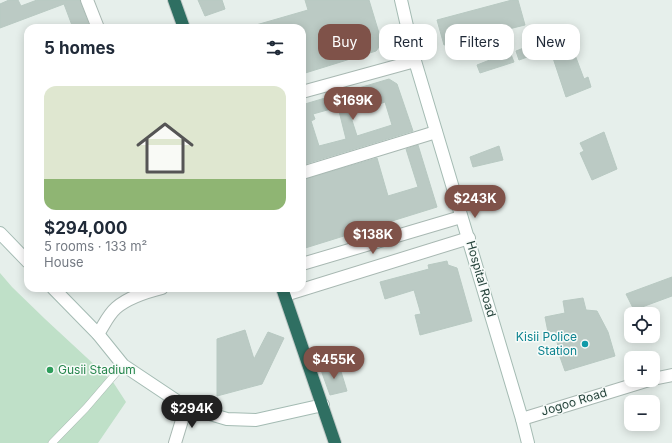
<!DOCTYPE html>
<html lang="en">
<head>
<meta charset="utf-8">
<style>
	body { margin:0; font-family:Inter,sans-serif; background:#f2f2f3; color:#1f2937; height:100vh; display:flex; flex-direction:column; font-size:15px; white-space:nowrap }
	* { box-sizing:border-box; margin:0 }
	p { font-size:13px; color:#747a83 }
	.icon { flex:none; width:22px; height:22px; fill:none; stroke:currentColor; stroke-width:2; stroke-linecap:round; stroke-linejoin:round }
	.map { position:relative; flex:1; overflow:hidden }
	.side { position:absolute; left:24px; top:24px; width:282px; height:268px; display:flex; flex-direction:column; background:#fff; border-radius:12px; box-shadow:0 2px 10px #0003 }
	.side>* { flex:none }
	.banner { position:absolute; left:318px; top:24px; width:294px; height:36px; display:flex; gap:8px }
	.buttons { position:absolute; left:624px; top:307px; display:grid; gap:8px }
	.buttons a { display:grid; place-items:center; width:36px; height:36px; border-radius:8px; background:#fff; box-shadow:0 2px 10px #0003; font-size:20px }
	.price { position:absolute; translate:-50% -34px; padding:0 9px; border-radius:14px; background:#7f5249; color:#fff; font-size:13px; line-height:26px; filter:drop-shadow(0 1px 2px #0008) }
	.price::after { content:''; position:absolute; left:50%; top:24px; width:12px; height:9px; margin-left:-6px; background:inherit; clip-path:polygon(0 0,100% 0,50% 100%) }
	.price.current { background:#222; color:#fff }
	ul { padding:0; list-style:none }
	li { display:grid; align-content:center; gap:8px; height:212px; padding:0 20px }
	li+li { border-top:1px solid #e0e1e3 }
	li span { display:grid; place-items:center; height:124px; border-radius:12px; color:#555 }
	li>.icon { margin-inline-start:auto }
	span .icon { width:72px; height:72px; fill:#fffc; stroke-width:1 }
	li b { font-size:17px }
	h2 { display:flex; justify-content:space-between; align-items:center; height:48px; padding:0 20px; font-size:17px }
	.tag { padding:0 14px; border-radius:12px; background:#fff; box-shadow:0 2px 10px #0003; font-size:14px; line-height:36px }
	.tag.current { background:#7f5249; color:#fff }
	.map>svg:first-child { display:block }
	.green { fill:#bfe0c8 }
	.building { fill:#bbcac4; stroke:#b8c9c2; fill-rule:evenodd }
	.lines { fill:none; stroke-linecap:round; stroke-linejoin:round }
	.lane-casing { stroke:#a8b8b2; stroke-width:8 }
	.street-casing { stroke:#a8b8b2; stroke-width:14 }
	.secondary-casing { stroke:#a4bbb3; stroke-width:14 }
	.highway-casing { stroke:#c2cac8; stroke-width:14 }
	.lane { stroke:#fff; stroke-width:7 }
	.street { stroke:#fff; stroke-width:12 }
	.secondary { stroke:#fff; stroke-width:12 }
	.highway { stroke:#2f6f62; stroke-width:12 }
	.culture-dot { fill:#0f9aa8; stroke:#f7fbf9; stroke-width:1.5 }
	.leisure-dot { fill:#2e9e5b; stroke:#f7fbf9; stroke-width:1.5 }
	.labels { text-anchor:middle; stroke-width:3; stroke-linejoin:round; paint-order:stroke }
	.street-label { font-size:12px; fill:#24423a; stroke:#f7fbf9 }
	.culture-label { font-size:12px; fill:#0d838f; stroke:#f7fbf9; text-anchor:end }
	.leisure-label { font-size:12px; fill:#27864d; stroke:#f7fbf9; text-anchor:start }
</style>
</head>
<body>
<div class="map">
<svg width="672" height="443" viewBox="0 0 672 443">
	<rect width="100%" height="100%" fill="#e6efeb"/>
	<path class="green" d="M0,273L12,287L45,319L113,382L126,402L98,443H0Z"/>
	<g class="building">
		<path d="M9,0H18L21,6L37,0H80L90,28H73L64,4L0,28V4Z"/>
		<path d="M198,0H222L225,9L205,16Z"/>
		<path d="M305,0H369L382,43L376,51L302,74V28H257L256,25L308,10Z"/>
		<path d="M512,0H518L525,25L444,45L437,20Z"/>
		<path d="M547,39L551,47L569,39L584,79L588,77L591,87L566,97L550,49L519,60L516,51Z"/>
		<path d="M510,52L514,62L480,73L477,65Z"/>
		<path d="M389,79L397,84L413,131L302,165V101L304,100L305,104ZM385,102L392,125L357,136L350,114ZM338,107L346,139L319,146L311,121L315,119L313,114Z"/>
		<path d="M604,132L617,169L592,180L580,153L584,151L580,143Z"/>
		<path d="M418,145L437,207L302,249V180L377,158L388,196L418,187L406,149Z"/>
		<path d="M499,146L503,160L473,167L470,157Z"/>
		<path d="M447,261L448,265L457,268L472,321L420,335L415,315L421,314L414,290L385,299L380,282L429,269L428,265Z"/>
		<path d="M672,277V296L634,310L626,294Z"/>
		<path d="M583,298L586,310L597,311L608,332L615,356L565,371L560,357L555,331L548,332L545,317L565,313L563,301Z"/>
		<path d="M245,330L254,359L268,332L284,338L262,384L217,396V339Z"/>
		<path d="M339,365L347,391L330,395L321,370Z"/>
	</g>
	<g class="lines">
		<defs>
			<path id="lane" d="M52,443L86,408L123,365"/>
			<g id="street">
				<path d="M87,0L98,28"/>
				<path d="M302,92L415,61"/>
				<path d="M302,173L436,132"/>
				<path d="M302,264L461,217"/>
				<path d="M285,295L469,238"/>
				<path d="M98,334C104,325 108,315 116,308C129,297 146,292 162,288"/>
				<path d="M653,379L672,375"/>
				<path d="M522,419L649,380"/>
				<path d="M175,443L186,407"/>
			</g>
			<g id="secondary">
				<path d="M401,0L415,61L522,419L528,443"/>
				<path d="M0,233L28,262"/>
				<path d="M53,288L98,334L123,365L186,407L227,419L256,420L323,405"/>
			</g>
			<g id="highway">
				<path d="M174,0L184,28"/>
				<path d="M282,288L335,443"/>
			</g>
		</defs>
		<use href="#lane" class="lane-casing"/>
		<use href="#street" class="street-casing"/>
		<use href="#secondary" class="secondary-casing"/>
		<use href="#highway" class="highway-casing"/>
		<use href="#lane" class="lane"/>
		<use href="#street" class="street"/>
		<use href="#secondary" class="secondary"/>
		<use href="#highway" class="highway"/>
	</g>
	<circle class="culture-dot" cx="585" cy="344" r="4"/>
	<circle class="leisure-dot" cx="50" cy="370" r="4"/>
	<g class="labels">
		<g class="street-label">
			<text transform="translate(481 279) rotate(74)" y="4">Hospital Road</text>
			<text transform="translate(574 402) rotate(-17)" y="4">Jogoo Road</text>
		</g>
		<g class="culture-label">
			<text x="577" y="341">Kisii Police<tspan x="577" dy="14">Station</tspan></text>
		</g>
		<g class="leisure-label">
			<text x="58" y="374">Gusii Stadium</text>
		</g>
	</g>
</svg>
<div class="buttons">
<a><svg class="icon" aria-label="locate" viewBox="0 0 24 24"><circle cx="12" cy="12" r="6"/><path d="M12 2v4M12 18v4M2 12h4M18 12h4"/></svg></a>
<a>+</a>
<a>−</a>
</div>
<b class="price" style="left:353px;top:121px">$169K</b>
<b class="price" style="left:475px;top:219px">$243K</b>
<b class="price" style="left:373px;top:255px">$138K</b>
<b class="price" style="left:334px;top:380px">$455K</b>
<b class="price current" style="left:192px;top:429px">$294K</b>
<div class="banner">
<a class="tag current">Buy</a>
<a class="tag">Rent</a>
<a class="tag">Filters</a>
<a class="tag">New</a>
</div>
<section class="side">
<h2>5 homes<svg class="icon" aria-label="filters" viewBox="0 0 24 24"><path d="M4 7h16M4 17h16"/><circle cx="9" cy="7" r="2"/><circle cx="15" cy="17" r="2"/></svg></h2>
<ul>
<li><span style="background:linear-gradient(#dfe7d0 75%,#8fb573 0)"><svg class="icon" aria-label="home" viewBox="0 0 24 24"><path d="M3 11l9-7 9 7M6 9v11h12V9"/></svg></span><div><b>$294,000</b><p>5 rooms · 133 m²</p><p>House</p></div></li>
</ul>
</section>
</div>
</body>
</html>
